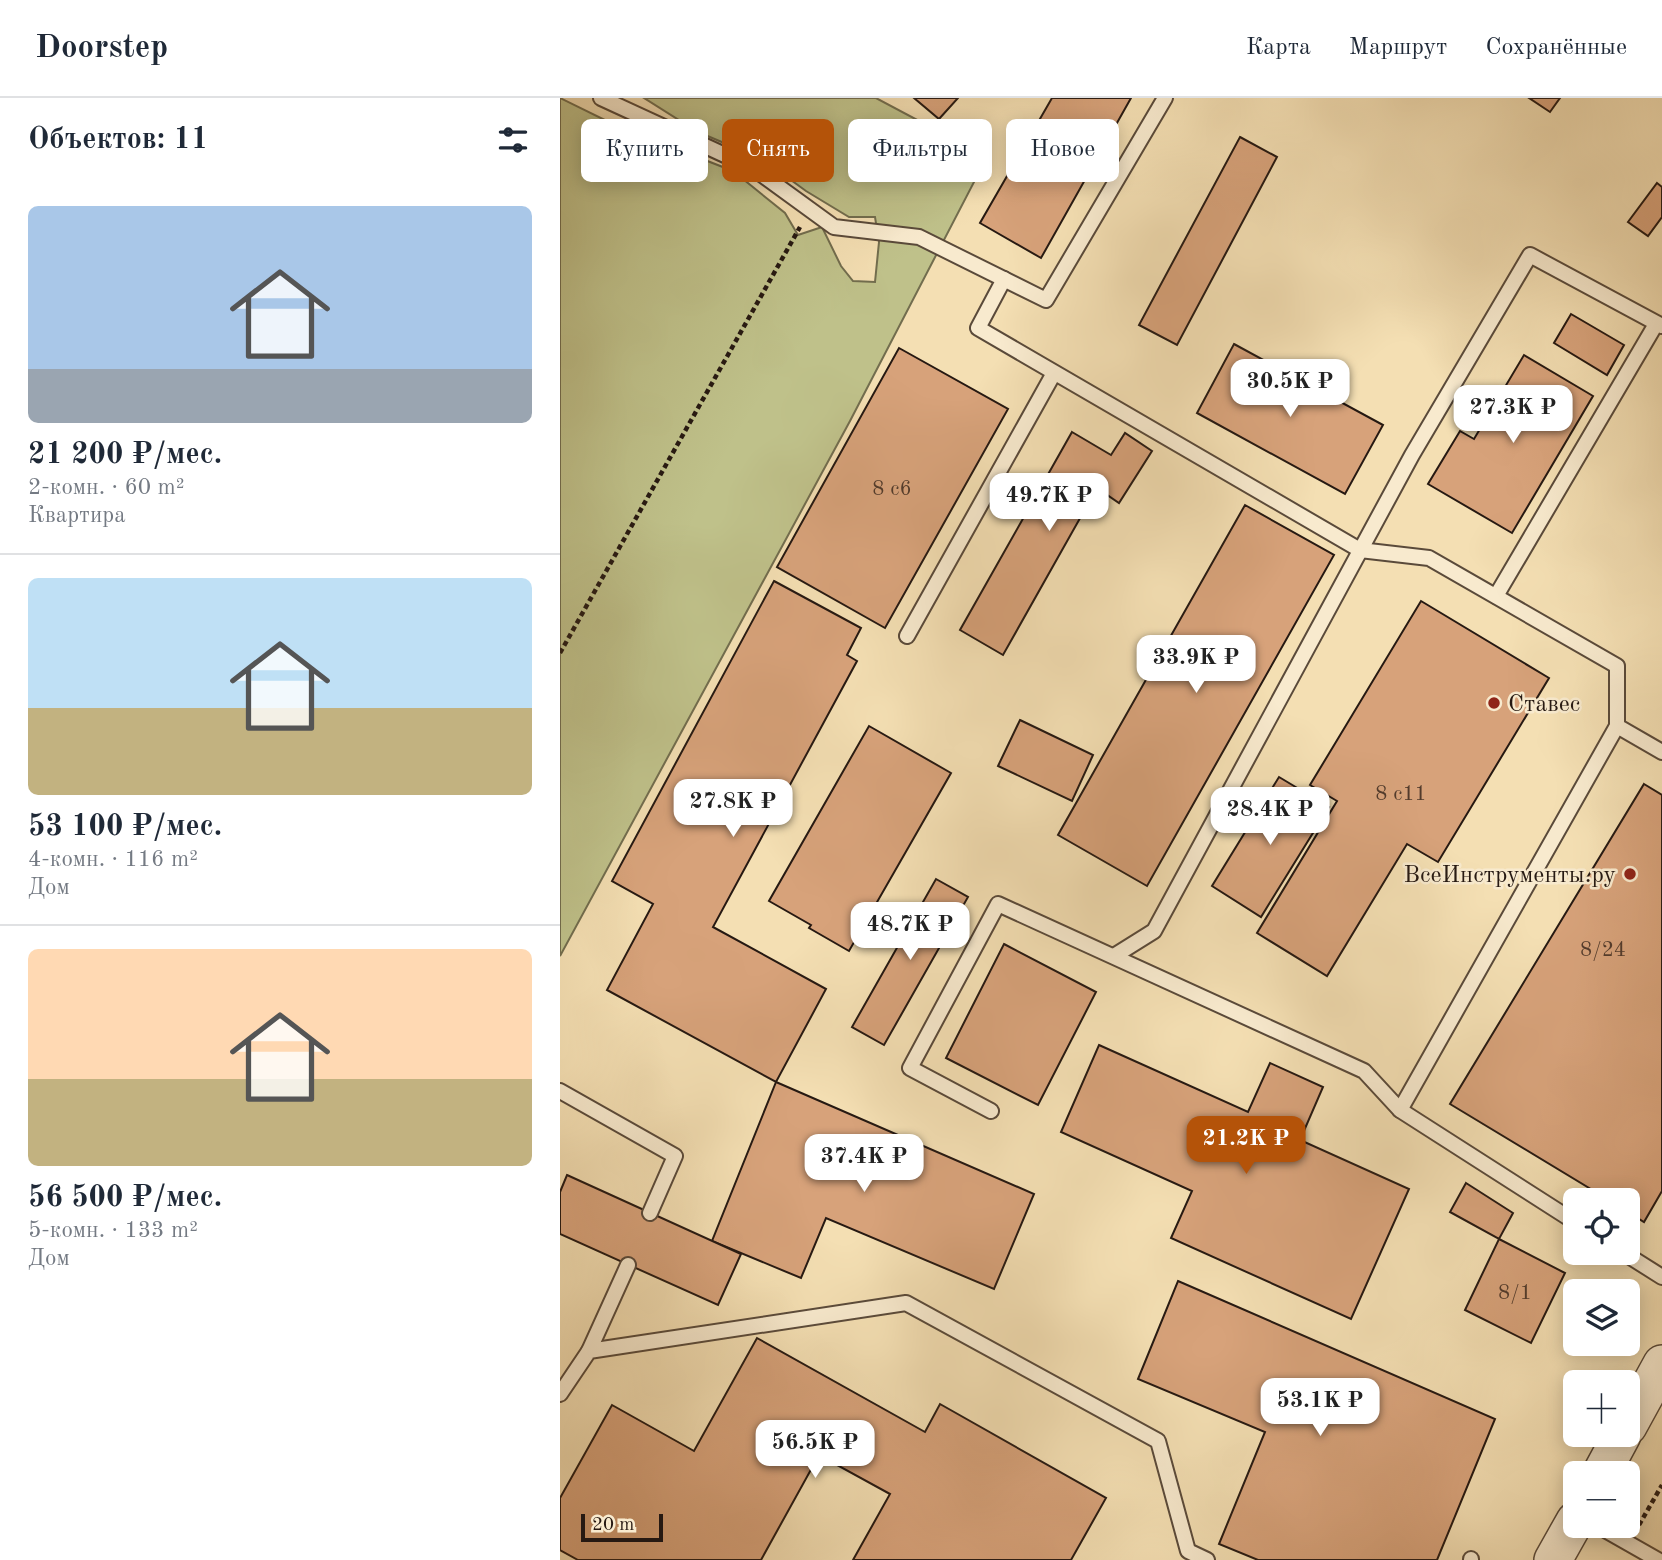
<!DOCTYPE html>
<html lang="ru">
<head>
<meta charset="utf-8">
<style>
	body { margin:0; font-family:"Old Standard TT",serif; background:#f6f6f7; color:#1f2937; height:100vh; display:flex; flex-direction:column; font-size:26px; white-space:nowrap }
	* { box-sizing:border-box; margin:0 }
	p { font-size:23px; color:#747a83 }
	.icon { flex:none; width:38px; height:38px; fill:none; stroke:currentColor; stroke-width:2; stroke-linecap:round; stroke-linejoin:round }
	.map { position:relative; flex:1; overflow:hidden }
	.panel { display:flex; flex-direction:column; background:#fff; width:560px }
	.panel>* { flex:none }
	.banner { position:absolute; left:21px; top:21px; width:665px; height:63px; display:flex; gap:14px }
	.fabs { position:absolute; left:1003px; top:1090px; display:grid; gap:14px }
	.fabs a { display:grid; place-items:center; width:77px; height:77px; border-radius:10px; background:#fff; box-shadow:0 4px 18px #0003; font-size:35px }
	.scale { position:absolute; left:21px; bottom:18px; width:82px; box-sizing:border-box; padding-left:7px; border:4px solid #261912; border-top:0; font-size:19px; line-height:24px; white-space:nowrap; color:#261912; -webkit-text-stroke:5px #f8eace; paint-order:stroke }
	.price { position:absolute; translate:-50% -60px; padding:0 16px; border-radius:14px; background:#fff; color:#222; font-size:23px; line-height:46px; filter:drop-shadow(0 2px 4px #0008) }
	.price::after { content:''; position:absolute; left:50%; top:42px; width:21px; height:16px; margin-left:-10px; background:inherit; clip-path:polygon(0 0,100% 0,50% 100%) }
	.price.active { background:#b45309; color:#fff }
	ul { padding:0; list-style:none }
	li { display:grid; align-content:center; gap:14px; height:371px; padding:0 28px }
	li+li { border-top:2px solid #e0e1e3 }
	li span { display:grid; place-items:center; height:217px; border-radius:10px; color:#555 }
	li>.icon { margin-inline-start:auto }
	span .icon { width:126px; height:126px; fill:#fffc; stroke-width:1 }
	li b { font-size:30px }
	h2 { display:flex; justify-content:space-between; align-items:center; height:84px; padding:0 28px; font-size:30px }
	.chip { padding:0 24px; border-radius:10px; background:#fff; box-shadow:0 4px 18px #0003; font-size:24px; line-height:63px }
	.chip.active { background:#b45309; color:#fff }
	header { display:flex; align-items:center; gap:42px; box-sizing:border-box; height:98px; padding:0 35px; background:#fff; border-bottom:2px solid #e0e1e3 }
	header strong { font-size:33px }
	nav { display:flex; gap:38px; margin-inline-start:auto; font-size:24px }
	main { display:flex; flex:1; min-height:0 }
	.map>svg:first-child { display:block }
	.green { fill:#bfc18a; stroke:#726d4e; stroke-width:2 }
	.building { fill:#d7a27a; stroke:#261912; stroke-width:2 }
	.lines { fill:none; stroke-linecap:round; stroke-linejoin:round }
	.service-casing { stroke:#5a4a3a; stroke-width:18 }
	.tertiary-casing { stroke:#5a4a3a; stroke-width:40 }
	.path { stroke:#261912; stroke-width:4.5; stroke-dasharray:5 3.5; stroke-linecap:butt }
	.service { stroke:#f8eace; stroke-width:14 }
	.tertiary { stroke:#f8eace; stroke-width:37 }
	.poi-dot { fill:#8f2418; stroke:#f8eace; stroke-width:2.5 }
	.labels { text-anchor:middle; stroke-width:5; stroke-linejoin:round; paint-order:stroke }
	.number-label { font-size:21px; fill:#523b2c }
	.poi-label { font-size:24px; fill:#261912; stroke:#f8eace; text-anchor:start }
</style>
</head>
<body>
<header>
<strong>Doorstep</strong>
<nav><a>Карта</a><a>Маршрут</a><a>Сохранённые</a></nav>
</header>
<main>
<section class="panel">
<h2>Объектов: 11<svg class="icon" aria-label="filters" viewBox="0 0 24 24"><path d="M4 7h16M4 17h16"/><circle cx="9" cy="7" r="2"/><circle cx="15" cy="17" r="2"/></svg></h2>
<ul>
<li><span style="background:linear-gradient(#a9c7e8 75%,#9aa5b1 0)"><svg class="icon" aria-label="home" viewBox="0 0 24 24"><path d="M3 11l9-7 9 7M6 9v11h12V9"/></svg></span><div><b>21 200 ₽/мес.</b><p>2-комн. · 60 m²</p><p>Квартира</p></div></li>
<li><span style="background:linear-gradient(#bfe0f5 60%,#c2b280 0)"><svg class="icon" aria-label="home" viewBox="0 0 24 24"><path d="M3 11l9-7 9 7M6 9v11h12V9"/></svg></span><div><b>53 100 ₽/мес.</b><p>4-комн. · 116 m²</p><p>Дом</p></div></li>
<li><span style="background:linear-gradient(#ffd9b3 60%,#c2b280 0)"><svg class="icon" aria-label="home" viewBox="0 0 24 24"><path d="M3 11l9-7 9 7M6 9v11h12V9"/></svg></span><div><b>56 500 ₽/мес.</b><p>5-комн. · 133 m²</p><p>Дом</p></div></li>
</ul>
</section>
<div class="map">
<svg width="1102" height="1462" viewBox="0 0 1102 1462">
	<rect width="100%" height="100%" fill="#f4dfb3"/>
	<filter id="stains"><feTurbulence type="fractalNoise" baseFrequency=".00286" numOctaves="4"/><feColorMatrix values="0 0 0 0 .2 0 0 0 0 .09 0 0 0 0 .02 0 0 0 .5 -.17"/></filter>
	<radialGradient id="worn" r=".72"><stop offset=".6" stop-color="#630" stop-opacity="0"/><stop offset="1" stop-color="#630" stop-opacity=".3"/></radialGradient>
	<path class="green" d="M0,0L55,27L173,73L225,115L238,137L262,129L281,168L293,183L315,184L319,144L315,119H289L246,93L202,61L138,34L84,0H316L427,59L290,323L0,858Z"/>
	<g class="building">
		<path d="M354,0H398L379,21Z"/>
		<path d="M492,0H571L481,160L420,125Z"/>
		<path d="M969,0H1000L990,14Z"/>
		<path d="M680,39L717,59L617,247L579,227Z"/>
		<path d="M1097,85L1102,89V119L1088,138L1068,124Z"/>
		<path d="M1011,216L1064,247L1047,277L994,245Z"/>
		<path d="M674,246L823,327L785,396L637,315Z"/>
		<path d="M339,250L448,311L325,530L217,469Z"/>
		<path d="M964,257L1033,298L952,435L868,386L900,333L914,341Z"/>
		<path d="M512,334L551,357L565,335L592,353L559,405L537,390L443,557L400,532Z"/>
		<path d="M685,407L774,457L587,788L498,737Z"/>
		<path d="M214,483L301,530L287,557L297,563L153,829L266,891L216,984L47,892L93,806L52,783Z"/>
		<path d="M861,503L989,580L878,764L847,746L767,878L697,835L777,703L750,687Z"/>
		<path d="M460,622L533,657L512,703L438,668Z"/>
		<path d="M309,628L391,675L289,853L249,830L251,827L209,803Z"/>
		<path d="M719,679L769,709L701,819L652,788Z"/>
		<path d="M1084,686L1102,697V1093L1084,1124L1068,1114V1102H1049L890,1006Z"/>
		<path d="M376,781L408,799L324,947L292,929Z"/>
		<path d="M444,846L536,894L478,1007L386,960Z"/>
		<path d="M539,947L688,1014L710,965L763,989L740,1042L849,1091L791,1221L611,1140L632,1093L501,1034Z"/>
		<path d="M216,984L474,1096L434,1191L266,1120L241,1180L152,1143Z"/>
		<path d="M7,1077L181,1156L158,1207L0,1136V1094Z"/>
		<path d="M906,1085L953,1115L939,1141L890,1114Z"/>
		<path d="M939,1141L1005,1175L971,1245L905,1212Z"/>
		<path d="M618,1183L935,1321L877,1462H698L659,1446L705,1334L578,1281Z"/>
		<path d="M197,1240L365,1334L380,1306L546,1400L511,1462H293L330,1396L259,1357L201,1462H18L0,1452V1400L52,1307L134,1353Z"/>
	</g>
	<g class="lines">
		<defs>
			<g id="service">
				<path d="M41,0L193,70L274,129L359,139L486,202L605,0"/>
				<path d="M444,181L418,230L800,452L869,460L1057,568V628L1102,654"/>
				<path d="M936,498L1096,226"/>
				<path d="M347,538L494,275"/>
				<path d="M554,858L594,833L852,357L970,157L1102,228"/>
				<path d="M0,993L115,1058L90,1115"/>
				<path d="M840,1012L1057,628"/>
				<path d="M431,1013L350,970L438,806L804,973L840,1012L1015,1124"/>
				<path d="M1064,1155L1102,1179"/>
				<path d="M29,1253L68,1167"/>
				<path d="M0,1296L29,1253L346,1205L598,1343L628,1453L647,1462"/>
				<path d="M1038,1428L1098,1462"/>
				<path d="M911,1462V1461"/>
			</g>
			<g id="tertiary">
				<path d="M1068,1328L1102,1266"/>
				<path d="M1041,1376L1062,1337"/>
				<path d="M993,1462L1015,1423"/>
			</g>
		</defs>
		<use href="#service" class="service-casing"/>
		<use href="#tertiary" class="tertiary-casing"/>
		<g class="path">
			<path d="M0,555L240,129"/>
			<path d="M1079,1427L1102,1387"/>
		</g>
		<use href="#service" class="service"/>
		<use href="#tertiary" class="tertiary"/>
	</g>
	<g class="poi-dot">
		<circle cx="934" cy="605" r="7"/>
		<circle cx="1070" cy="776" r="7"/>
	</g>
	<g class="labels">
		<g class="number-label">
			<text x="332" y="397">8 с6</text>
			<text x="841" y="702">8 с11</text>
			<text x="1043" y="858">8/24</text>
			<text x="955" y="1201">8/1</text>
		</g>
		<g class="poi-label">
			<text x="948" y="613">Ставес</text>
			<text x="1056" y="784" text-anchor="end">ВсеИнструменты.ру</text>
		</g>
	</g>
	<rect width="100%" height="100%" filter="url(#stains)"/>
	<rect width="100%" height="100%" fill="url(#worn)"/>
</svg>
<div class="fabs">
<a><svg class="icon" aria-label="locate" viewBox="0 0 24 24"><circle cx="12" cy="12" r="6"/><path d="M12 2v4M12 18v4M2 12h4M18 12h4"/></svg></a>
<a><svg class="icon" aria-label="layers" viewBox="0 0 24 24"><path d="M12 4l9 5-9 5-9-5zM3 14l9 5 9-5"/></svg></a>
<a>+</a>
<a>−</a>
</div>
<div class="scale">20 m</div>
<b class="price" style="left:730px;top:321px">30.5K ₽</b>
<b class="price" style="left:953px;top:347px">27.3K ₽</b>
<b class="price" style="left:489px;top:435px">49.7K ₽</b>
<b class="price" style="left:636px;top:597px">33.9K ₽</b>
<b class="price" style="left:173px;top:741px">27.8K ₽</b>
<b class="price" style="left:710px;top:749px">28.4K ₽</b>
<b class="price" style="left:350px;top:864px">48.7K ₽</b>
<b class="price active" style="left:686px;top:1078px">21.2K ₽</b>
<b class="price" style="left:304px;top:1096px">37.4K ₽</b>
<b class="price" style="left:760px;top:1340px">53.1K ₽</b>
<b class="price" style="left:255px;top:1382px">56.5K ₽</b>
<div class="banner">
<a class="chip">Купить</a>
<a class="chip active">Снять</a>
<a class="chip">Фильтры</a>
<a class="chip">Новое</a>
</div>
</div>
</main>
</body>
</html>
